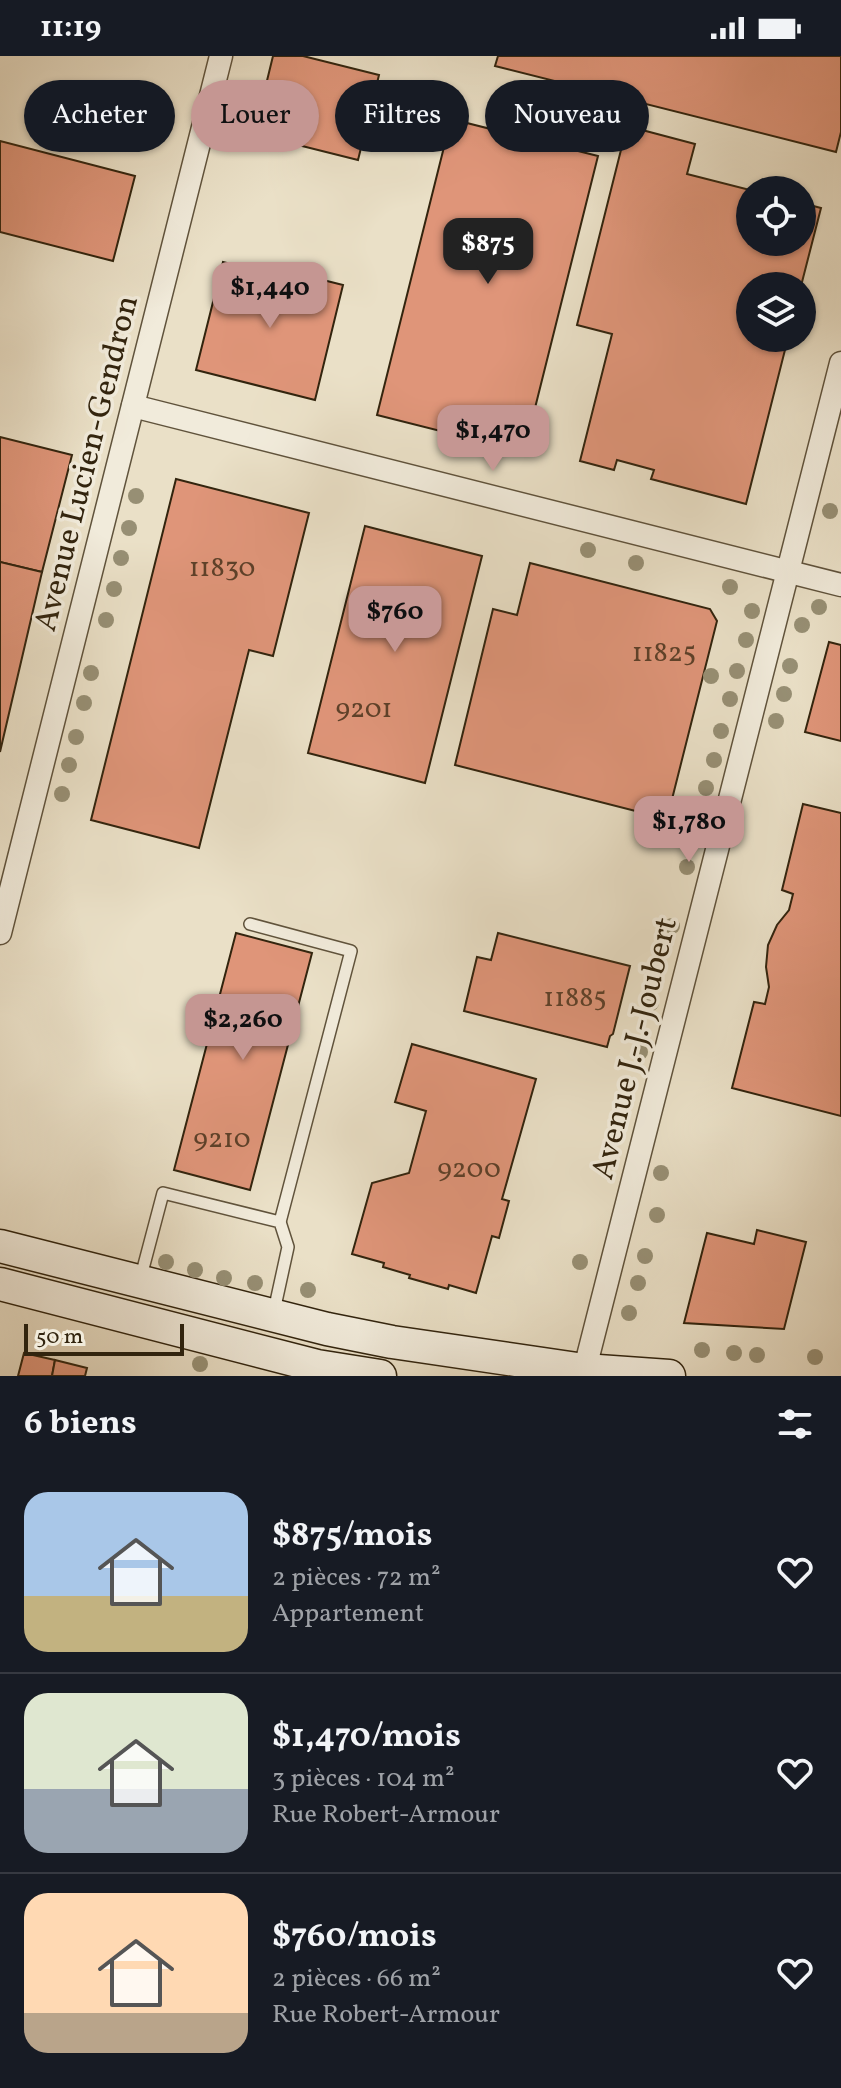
<!DOCTYPE html>
<html lang="fr">
<head>
<meta charset="utf-8">
<style>
	body { margin:0; font-family:Vollkorn,serif; background:#20242c; color:#f1f3f6; height:100vh; display:flex; flex-direction:column; font-size:30px; white-space:nowrap }
	* { box-sizing:border-box; margin:0 }
	p { font-size:26px; color:#9ea1a6 }
	.icon { flex:none; width:44px; height:44px; fill:none; stroke:currentColor; stroke-width:2; stroke-linecap:round; stroke-linejoin:round }
	.map { position:relative; height:1320px; overflow:hidden }
	.details { display:flex; flex-direction:column; background:#171b24; flex:1 }
	.details>* { flex:none }
	.banner { position:absolute; left:24px; top:24px; width:794px; height:72px; display:flex; gap:16px }
	.fabs { position:absolute; left:736px; top:120px; display:grid; gap:16px }
	.fabs a { display:grid; place-items:center; width:80px; height:80px; border-radius:50%; background:#171b24; box-shadow:0 2px 6px #0004; font-size:40px }
	.scale { position:absolute; left:24px; bottom:20px; width:160px; box-sizing:border-box; padding-left:8px; border:4px solid #32240e; border-top:0; font-size:22px; line-height:28px; white-space:nowrap; color:#32240e; -webkit-text-stroke:6px #f1ebdb; paint-order:stroke }
	.price { position:absolute; translate:-50% -68px; padding:0 18px; border-radius:16px; background:#c59692; color:#111; font-size:26px; line-height:52px; filter:drop-shadow(0 2px 4px #0008) }
	.price::after { content:''; position:absolute; left:50%; top:48px; width:24px; height:18px; margin-left:-12px; background:inherit; clip-path:polygon(0 0,100% 0,50% 100%) }
	.price.current { background:#222; color:#fff }
	ul { padding:0; list-style:none }
	li { display:flex; align-items:center; gap:24px; height:200px; padding:0 24px }
	li+li { border-top:2px solid #363941 }
	li span { display:grid; place-items:center; flex:none; width:224px; height:160px; border-radius:24px; color:#555 }
	li>.icon { margin-inline-start:auto }
	span .icon { width:96px; height:96px; fill:#fffc; stroke-width:1 }
	li b { font-size:34px }
	h2 { display:flex; justify-content:space-between; align-items:center; height:96px; padding:0 24px; font-size:34px }
	.pill { padding:0 28px; border-radius:36px; background:#171b24; box-shadow:0 2px 6px #0004; font-size:28px; line-height:72px }
	.pill.current { background:#c59692; color:#111 }
	.status { display:flex; justify-content:space-between; align-items:center; height:56px; padding:0 40px; background:#171b24; direction:ltr }
	.status svg { height:22px; fill:currentColor }
	.map>svg:first-child { display:block }
	.building { fill:#df9579; stroke:#32240e; stroke-width:2 }
	.lines { fill:none; stroke-linecap:round; stroke-linejoin:round }
	.lane-casing { stroke:#60533c; stroke-width:14 }
	.street-casing { stroke:#60533c; stroke-width:25 }
	.secondary-casing { stroke:#32240e; stroke-width:35 }
	.lane { stroke:#f1ebdb; stroke-width:11 }
	.street { stroke:#f1ebdb; stroke-width:22 }
	.secondary { stroke:#f1ebdb; stroke-width:32 }
	.tree { fill:#978f74 }
	.labels { text-anchor:middle; stroke-width:7; stroke-linejoin:round; paint-order:stroke }
	.number-label { font-size:28px; fill:#5d4029 }
	.street-label { font-size:32px; fill:#32240e; stroke:#f1ebdb }
</style>
</head>
<body>
<div class="status"><b>11:19</b><svg viewBox="0 0 49 12"><path d="M0 12V9h3v3zM5 12V6h3v6zM10 12V3h3v9zM15 12V0h3v12zM26 1h20v11H26zM47 4h2v5h-2z"/></svg></div>
<div class="map">
<svg width="841" height="1320" viewBox="0 0 841 1320">
	<rect width="100%" height="100%" fill="#eae0c7"/>
	<filter id="stains"><feTurbulence type="fractalNoise" baseFrequency=".0025" numOctaves="4"/><feColorMatrix values="0 0 0 0 .2 0 0 0 0 .09 0 0 0 0 .02 0 0 0 .5 -.17"/></filter>
	<radialGradient id="worn" r=".72"><stop offset=".6" stop-color="#630" stop-opacity="0"/><stop offset="1" stop-color="#630" stop-opacity=".3"/></radialGradient>
	<g class="building">
		<path d="M273,0H303L379,19L358,104L254,78Z"/>
		<path d="M498,0H841V76L836,96L495,10Z"/>
		<path d="M451,63L598,100L524,396L377,359Z"/>
		<path d="M627,70L695,88L687,118L750,134V186H802V147L821,152L801,230H750V282H788L746,448L651,423L654,414L617,404L614,414L580,405L612,278L577,269Z"/>
		<path d="M0,85L135,120L113,205L0,176Z"/>
		<path d="M223,206L293,224L295,217L343,229L315,344L196,314Z"/>
		<path d="M0,381L72,399L42,516L0,506Z"/>
		<path d="M176,423L309,457L273,600L249,594L199,792L91,764Z"/>
		<path d="M365,470L482,500L425,727L308,697Z"/>
		<path d="M0,506L42,516L0,696Z"/>
		<path d="M530,507L710,553L717,565L667,763L455,709L493,553L517,559Z"/>
		<path d="M829,586L841,589V685L805,676Z"/>
		<path d="M803,748L841,757V1060L732,1032L754,946L765,948L769,931L766,911L768,889L777,869L789,854L793,838L782,834Z"/>
		<path d="M236,877L312,897L250,1134L174,1114Z"/>
		<path d="M498,877L630,910L613,978L610,980L607,991L464,955L477,901L491,904Z"/>
		<path d="M412,988L536,1023L502,1143L509,1145L499,1182L492,1180L476,1237L449,1229L448,1233L409,1222L410,1219L383,1211L384,1207L352,1198L372,1127L409,1117L426,1055L395,1046Z"/>
		<path d="M757,1174L806,1186L784,1273L684,1267L707,1177L754,1188Z"/>
		<path d="M24,1297L55,1304L52,1320H18Z"/>
		<path d="M55,1304L87,1312L85,1320H52Z"/>
	</g>
	<g class="lines">
		<defs>
			<g id="lane">
				<path d="M250,868L351,895L280,1166"/>
				<path d="M140,1224L163,1137L280,1166L288,1191L274,1255"/>
			</g>
			<g id="street">
				<path d="M133,350L841,529"/>
				<path d="M0,877L221,0"/>
				<path d="M583,1320L841,307"/>
			</g>
			<g id="secondary">
				<path d="M0,1190L327,1273L392,1286L584,1314L669,1320"/>
				<path d="M0,1228L317,1310L380,1320"/>
			</g>
		</defs>
		<use href="#lane" class="lane-casing"/>
		<use href="#street" class="street-casing"/>
		<use href="#secondary" class="secondary-casing"/>
		<use href="#lane" class="lane"/>
		<use href="#street" class="street"/>
		<use href="#secondary" class="secondary"/>
	</g>
	<g class="tree">
		<circle cx="136" cy="440" r="8"/>
		<circle cx="830" cy="455" r="8"/>
		<circle cx="129" cy="472" r="8"/>
		<circle cx="588" cy="494" r="8"/>
		<circle cx="121" cy="502" r="8"/>
		<circle cx="636" cy="507" r="8"/>
		<circle cx="730" cy="531" r="8"/>
		<circle cx="114" cy="533" r="8"/>
		<circle cx="819" cy="551" r="8"/>
		<circle cx="752" cy="555" r="8"/>
		<circle cx="106" cy="564" r="8"/>
		<circle cx="802" cy="569" r="8"/>
		<circle cx="746" cy="584" r="8"/>
		<circle cx="790" cy="610" r="8"/>
		<circle cx="737" cy="615" r="8"/>
		<circle cx="91" cy="617" r="8"/>
		<circle cx="711" cy="620" r="8"/>
		<circle cx="784" cy="638" r="8"/>
		<circle cx="730" cy="643" r="8"/>
		<circle cx="84" cy="647" r="8"/>
		<circle cx="776" cy="665" r="8"/>
		<circle cx="721" cy="675" r="8"/>
		<circle cx="76" cy="681" r="8"/>
		<circle cx="714" cy="704" r="8"/>
		<circle cx="69" cy="709" r="8"/>
		<circle cx="706" cy="732" r="8"/>
		<circle cx="62" cy="738" r="8"/>
		<circle cx="699" cy="760" r="8"/>
		<circle cx="694" cy="783" r="8"/>
		<circle cx="687" cy="811" r="8"/>
		<circle cx="672" cy="870" r="8"/>
		<circle cx="651" cy="947" r="8"/>
		<circle cx="640" cy="996" r="8"/>
		<circle cx="661" cy="1117" r="8"/>
		<circle cx="657" cy="1159" r="8"/>
		<circle cx="645" cy="1200" r="8"/>
		<circle cx="166" cy="1206" r="8"/>
		<circle cx="580" cy="1206" r="8"/>
		<circle cx="195" cy="1214" r="8"/>
		<circle cx="224" cy="1222" r="8"/>
		<circle cx="255" cy="1227" r="8"/>
		<circle cx="638" cy="1227" r="8"/>
		<circle cx="308" cy="1234" r="8"/>
		<circle cx="629" cy="1257" r="8"/>
		<circle cx="702" cy="1294" r="8"/>
		<circle cx="734" cy="1297" r="8"/>
		<circle cx="757" cy="1299" r="8"/>
		<circle cx="815" cy="1301" r="8"/>
		<circle cx="200" cy="1308" r="8"/>
	</g>
	<g class="labels">
		<g class="number-label">
			<text x="222" y="520">11830</text>
			<text x="664" y="605">11825</text>
			<text x="364" y="661">9201</text>
			<text x="575" y="950">11885</text>
			<text x="222" y="1091">9210</text>
			<text x="469" y="1121">9200</text>
		</g>
		<g class="street-label">
			<text transform="translate(85 407) rotate(-76)" y="11">Avenue Lucien-Gendron</text>
			<text transform="translate(633 992) rotate(-76)" y="11">Avenue J.-J.-Joubert</text>
		</g>
	</g>
	<rect width="100%" height="100%" filter="url(#stains)"/>
	<rect width="100%" height="100%" fill="url(#worn)"/>
</svg>
<div class="fabs">
<a><svg class="icon" aria-label="locate" viewBox="0 0 24 24"><circle cx="12" cy="12" r="6"/><path d="M12 2v4M12 18v4M2 12h4M18 12h4"/></svg></a>
<a><svg class="icon" aria-label="layers" viewBox="0 0 24 24"><path d="M12 4l9 5-9 5-9-5zM3 14l9 5 9-5"/></svg></a>
</div>
<div class="scale">50 m</div>
<b class="price current" style="left:488px;top:230px">$875</b>
<b class="price" style="left:270px;top:274px">$1,440</b>
<b class="price" style="left:493px;top:417px">$1,470</b>
<b class="price" style="left:395px;top:598px">$760</b>
<b class="price" style="left:689px;top:808px">$1,780</b>
<b class="price" style="left:243px;top:1006px">$2,260</b>
<div class="banner">
<a class="pill">Acheter</a>
<a class="pill current">Louer</a>
<a class="pill">Filtres</a>
<a class="pill">Nouveau</a>
</div>
</div>
<section class="details">
<h2>6 biens<svg class="icon" aria-label="filters" viewBox="0 0 24 24"><path d="M4 7h16M4 17h16"/><circle cx="9" cy="7" r="2"/><circle cx="15" cy="17" r="2"/></svg></h2>
<ul>
<li><span style="background:linear-gradient(#a9c7e8 65%,#c2b280 0)"><svg class="icon" aria-label="home" viewBox="0 0 24 24"><path d="M3 11l9-7 9 7M6 9v11h12V9"/></svg></span><div><b>$875/mois</b><p>2 pièces · 72 m²</p><p>Appartement</p></div><svg class="icon" aria-label="heart" viewBox="0 0 24 24"><path d="M12 20l-8-8c-3-5 5-10 8-4 3-6 11-1 8 4z"/></svg></li>
<li><span style="background:linear-gradient(#dfe7d0 60%,#9aa5b1 0)"><svg class="icon" aria-label="home" viewBox="0 0 24 24"><path d="M3 11l9-7 9 7M6 9v11h12V9"/></svg></span><div><b>$1,470/mois</b><p>3 pièces · 104 m²</p><p>Rue Robert-Armour</p></div><svg class="icon" aria-label="heart" viewBox="0 0 24 24"><path d="M12 20l-8-8c-3-5 5-10 8-4 3-6 11-1 8 4z"/></svg></li>
<li><span style="background:linear-gradient(#ffd9b3 75%,#b9a48a 0)"><svg class="icon" aria-label="home" viewBox="0 0 24 24"><path d="M3 11l9-7 9 7M6 9v11h12V9"/></svg></span><div><b>$760/mois</b><p>2 pièces · 66 m²</p><p>Rue Robert-Armour</p></div><svg class="icon" aria-label="heart" viewBox="0 0 24 24"><path d="M12 20l-8-8c-3-5 5-10 8-4 3-6 11-1 8 4z"/></svg></li>
</ul>
</section>
</body>
</html>
